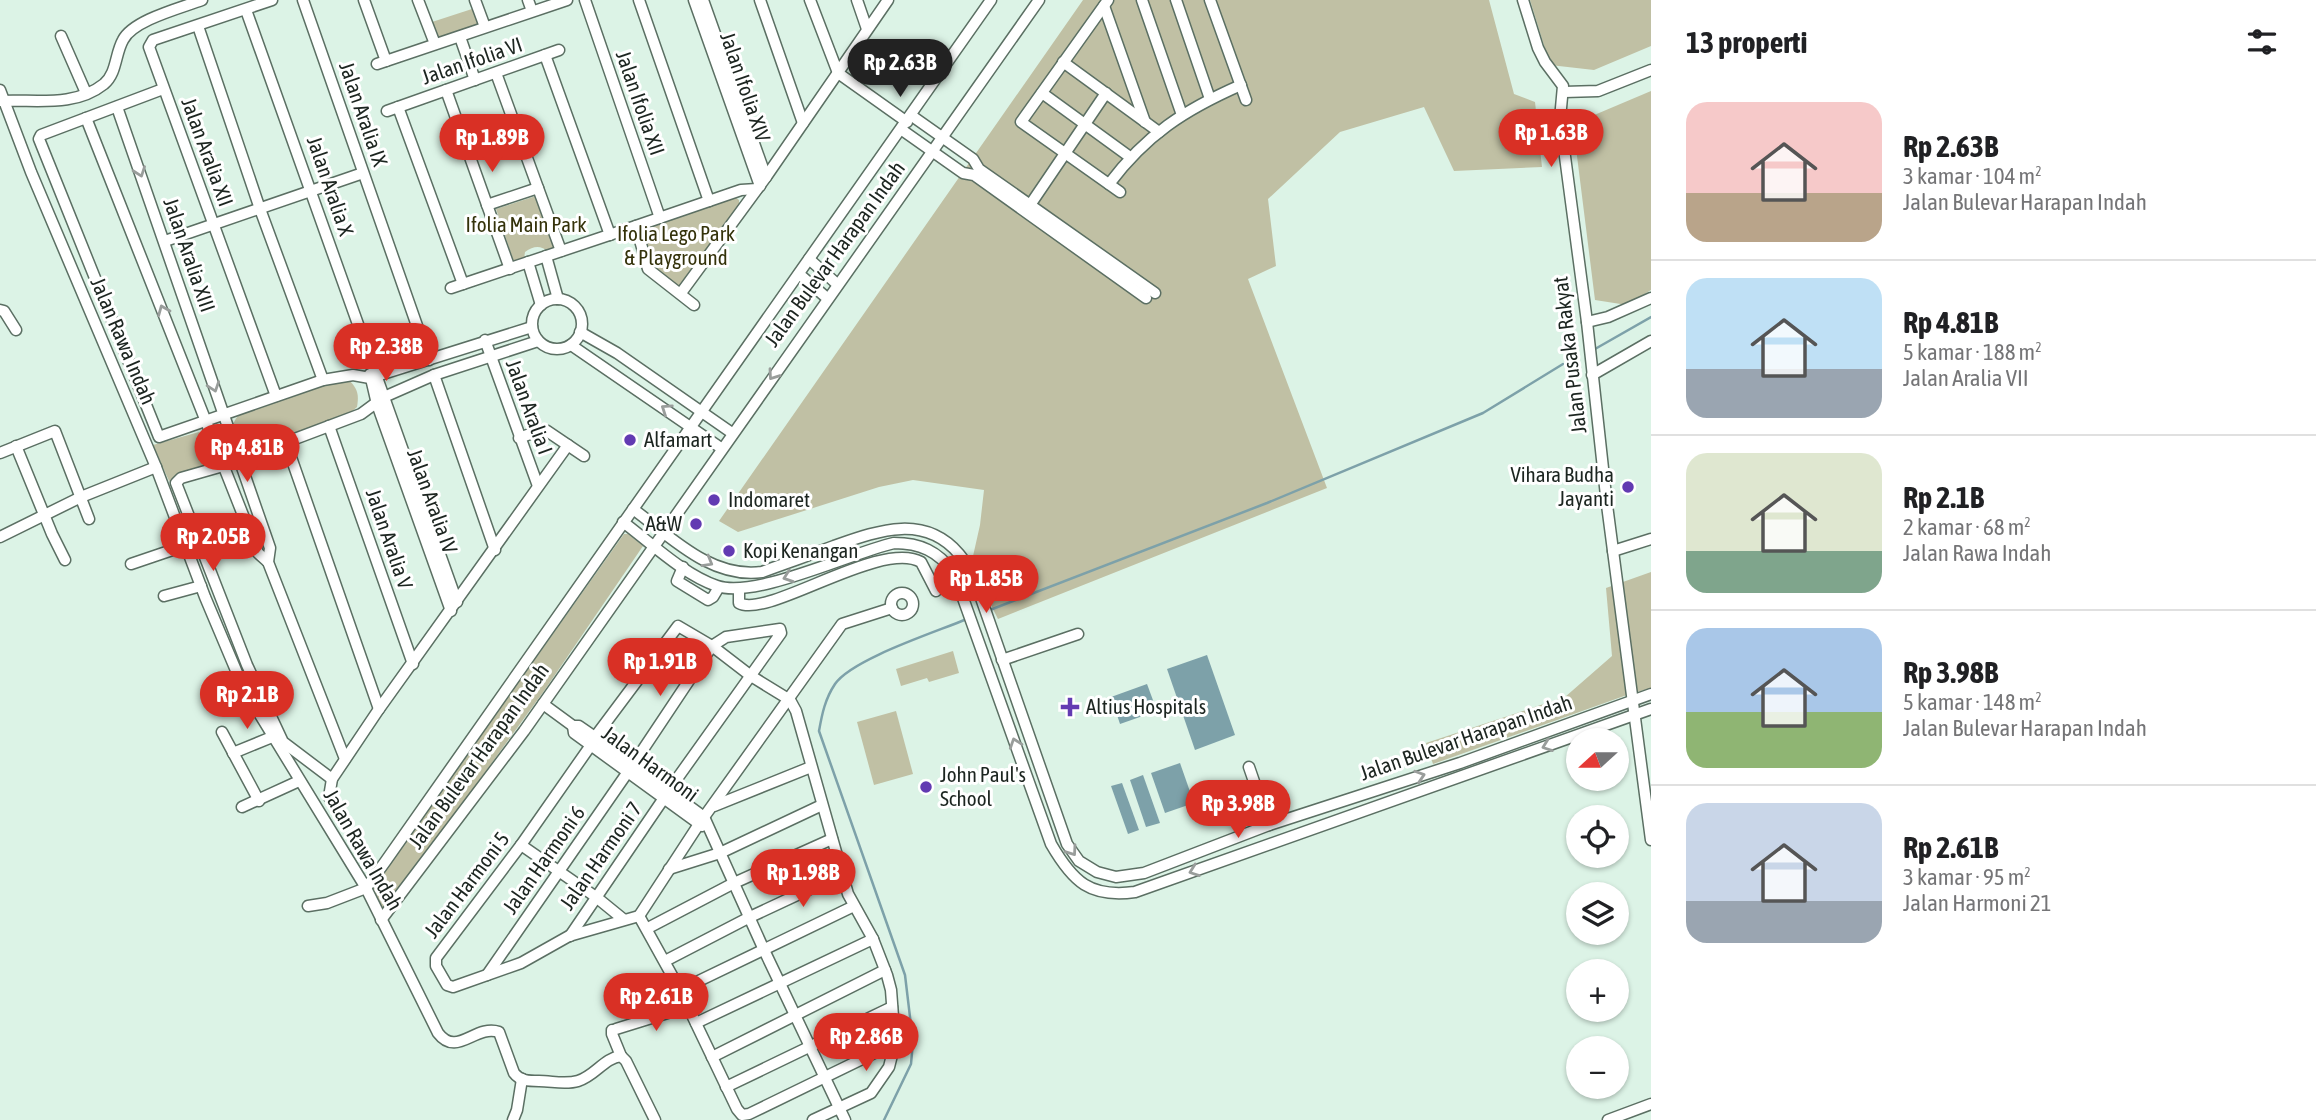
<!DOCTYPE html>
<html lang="id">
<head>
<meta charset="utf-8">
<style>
	body { margin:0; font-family:"Asap Condensed",sans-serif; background:#f6f6f6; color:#202124; height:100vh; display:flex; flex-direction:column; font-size:26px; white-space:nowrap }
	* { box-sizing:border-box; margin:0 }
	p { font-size:23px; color:#757577 }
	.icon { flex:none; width:38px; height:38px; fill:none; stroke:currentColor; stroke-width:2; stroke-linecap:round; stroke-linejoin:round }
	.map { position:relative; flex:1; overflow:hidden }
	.drawer { display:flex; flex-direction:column; background:#fff; width:665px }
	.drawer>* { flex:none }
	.needle { width:46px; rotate:249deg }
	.buttons { position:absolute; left:1566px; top:728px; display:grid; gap:14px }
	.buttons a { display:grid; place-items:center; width:63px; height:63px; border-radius:50%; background:#fff; box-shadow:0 2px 5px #0004; font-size:35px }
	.price { position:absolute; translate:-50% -60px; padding:0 16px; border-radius:24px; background:#d93025; color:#fff; font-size:23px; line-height:46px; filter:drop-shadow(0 2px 4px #0008) }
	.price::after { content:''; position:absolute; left:50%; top:42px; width:21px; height:16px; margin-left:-10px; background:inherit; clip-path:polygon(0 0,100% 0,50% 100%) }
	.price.current { background:#222; color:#fff }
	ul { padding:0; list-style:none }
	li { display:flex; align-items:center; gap:21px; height:175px; padding:0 35px }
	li+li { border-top:2px solid #e0e0e0 }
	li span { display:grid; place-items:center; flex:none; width:196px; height:140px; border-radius:21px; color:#555 }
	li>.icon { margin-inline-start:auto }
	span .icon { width:84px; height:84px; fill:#fffc; stroke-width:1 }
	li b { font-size:30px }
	h2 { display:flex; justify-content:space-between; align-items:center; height:84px; padding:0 35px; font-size:30px }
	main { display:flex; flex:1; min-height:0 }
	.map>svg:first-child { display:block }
	.green { fill:#c0c0a4 }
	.water { fill:#7da1a9 }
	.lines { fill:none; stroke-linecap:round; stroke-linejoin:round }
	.stream { stroke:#7da1a9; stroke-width:2.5 }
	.minor-casing { stroke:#5b6f63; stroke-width:13 }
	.minor { stroke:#fff; stroke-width:10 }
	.oneway { stroke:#999d9b }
	.poi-dot { fill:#623ab2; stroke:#fff; stroke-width:2.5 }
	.labels { text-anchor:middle; stroke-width:6; stroke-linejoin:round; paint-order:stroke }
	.street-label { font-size:21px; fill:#1c2520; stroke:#fff }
	.park-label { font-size:21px; fill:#34320a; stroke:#fff }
	.poi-label { font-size:21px; fill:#1c2520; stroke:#fff; text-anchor:start }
</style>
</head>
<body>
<main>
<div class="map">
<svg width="1651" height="1120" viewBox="0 0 1651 1120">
	<rect width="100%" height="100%" fill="#dcf3e6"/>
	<g class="green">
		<path d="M1083,0H1489L1514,94L1535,102L1542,167L1454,171L1424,107L1340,132L1268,199L1276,266L1248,279L1327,488L998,619L971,565L980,525L984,490L913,480L879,487L738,532L719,521Z"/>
		<path d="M1530,0H1651V46L1594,70L1550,65Z"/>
		<path d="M475,8L480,26L438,40L432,22Z"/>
		<path d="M1651,91V290L1627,305L1595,300L1573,124Z"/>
		<path d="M539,195L559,249L549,252C540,245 534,246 525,252L524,259L514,262L496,209Z"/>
		<path d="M735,197L739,200V208L679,288L655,270L642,231L701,208Z"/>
		<path d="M332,379H348C358,389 359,394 357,407L349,414L254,452C236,445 223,428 242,412Z"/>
		<path d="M199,432L211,440L217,457L212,465L169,481L153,445Z"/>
		<path d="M624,534H628L643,546L544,691L385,910H380L370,891Z"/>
		<path d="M1651,572V688L1627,695L1433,764L1426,743L1565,697L1612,656L1606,588Z"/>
		<path d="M953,651L959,673L929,682L927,678L901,686L896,669Z"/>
		<path d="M896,711L913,774L874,785L857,722Z"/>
	</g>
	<g class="water">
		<path d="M1207,655L1235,735L1195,750L1167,669Z"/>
		<path d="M1147,684L1157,711L1120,724L1111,697Z"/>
		<path d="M1180,763L1194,803L1165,813L1151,773Z"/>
		<path d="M1143,775L1160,823L1146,827L1130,780Z"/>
		<path d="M1122,783L1139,830L1128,834L1111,786Z"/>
	</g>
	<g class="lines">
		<g class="stream">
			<path d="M1595,349L1651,317"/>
			<path d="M990,610L1267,503L1483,413L1563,364"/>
			<path d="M884,1120L911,1064L913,1042L905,975L819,731C822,714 825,699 835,684C852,659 936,632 967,619"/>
		</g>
		<defs>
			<g id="minor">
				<path d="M272,0L153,40L149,47L276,396"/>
				<path d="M303,0L429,360"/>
				<path d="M364,0L386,61"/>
				<path d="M418,0L435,44"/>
				<path d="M475,0L485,27"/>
				<path d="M528,0L532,11"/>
				<path d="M585,0L660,218"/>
				<path d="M639,0L709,201"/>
				<path d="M694,0L760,186"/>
				<path d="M703,0L766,177"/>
				<path d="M760,0L803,123"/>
				<path d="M810,0L838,73L907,122"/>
				<path d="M857,0L867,29"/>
				<path d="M1108,0L1021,122L1120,192"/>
				<path d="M1142,0L1182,115"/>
				<path d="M1176,0L1210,99"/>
				<path d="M1210,0L1246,100"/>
				<path d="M1523,0L1538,48L1545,62L1563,86L1560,119L1587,322L1607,505L1651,840"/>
				<path d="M1104,6L1145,122"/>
				<path d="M246,10L457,602"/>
				<path d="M198,26L260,209L323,380"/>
				<path d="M61,36L86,93"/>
				<path d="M460,37L475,80"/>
				<path d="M545,55L610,235"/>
				<path d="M1063,62L1159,132"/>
				<path d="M377,64L567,0"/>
				<path d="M496,73L561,251"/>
				<path d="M163,89L41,135L39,139L159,437L323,380L353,375L370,378L532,327"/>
				<path d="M0,90L31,172L156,467L205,597L243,687L366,888L438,1033C457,1058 475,1024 499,1032L514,1073C520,1081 529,1081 539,1081C552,1081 565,1085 578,1081C595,1076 604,1058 621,1056L626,1061L655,1120"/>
				<path d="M446,90L510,269"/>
				<path d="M1564,92L1598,91L1651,70"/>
				<path d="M1042,93L1130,157"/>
				<path d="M0,101C34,99 74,108 104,84C117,73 115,54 123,40C133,20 181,8 202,0"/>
				<path d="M117,107L270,548L268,562L345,759"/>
				<path d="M398,107L463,284"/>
				<path d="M387,111L559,50"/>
				<path d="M912,116L973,159L979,169L1155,293"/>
				<path d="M86,118L258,553L268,562"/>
				<path d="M902,130L963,173L974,175L1146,298"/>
				<path d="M1109,184C1146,135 1184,110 1241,85"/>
				<path d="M487,205L538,188"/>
				<path d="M1028,208L1106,93"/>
				<path d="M165,241L363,173"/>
				<path d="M546,256L558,299"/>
				<path d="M809,259L837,284"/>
				<path d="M528,262L541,305"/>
				<path d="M799,274L827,298"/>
				<path d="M451,288L636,226"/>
				<path d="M681,293L766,177L888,0"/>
				<circle cx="557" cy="324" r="25"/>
				<path d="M694,305L648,269L636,226L741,190L757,189"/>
				<path d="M0,310L4,311L16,330"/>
				<path d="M1587,322L1608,317L1651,298"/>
				<path d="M580,332L617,353L732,433"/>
				<path d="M485,340L538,486"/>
				<path d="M571,345L721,448"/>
				<path d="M370,374L377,404L451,611"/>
				<path d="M434,375L495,550"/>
				<path d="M1592,375L1651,341"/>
				<path d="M329,426L413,664"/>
				<path d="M519,438L541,430L547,431L584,456"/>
				<path d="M286,443L379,709"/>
				<path d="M16,446L52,534L65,560"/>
				<path d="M0,453L55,431L89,519"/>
				<path d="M633,509C671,537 711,579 762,572C786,563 810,555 834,546C877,531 924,513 959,554C970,567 975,583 981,598L1067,844L1079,861L1097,872L1116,877L1144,873L1269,825L1460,763L1651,694"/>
				<path d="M623,522C651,543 684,575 717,586C756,599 850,553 894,543C920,543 938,551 954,573L1051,844C1073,882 1090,898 1135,892L1651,709"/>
				<path d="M0,537L81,497L156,467"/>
				<path d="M1613,551L1651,539"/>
				<path d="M131,564L187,545"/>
				<path d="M683,567L677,581L708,600L713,597L719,587"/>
				<path d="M739,589V603C768,619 880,539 921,562L936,591"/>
				<circle cx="902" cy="604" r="11"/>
				<path d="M164,596L201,586"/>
				<path d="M1002,660L1078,634"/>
				<path d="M543,704L573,726H579L595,737L704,817"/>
				<path d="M573,726L574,733L702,826"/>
				<path d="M222,732L259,801"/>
				<path d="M595,737L678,626L712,646L751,676L790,700L796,711L848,894L873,939L887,975L891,990L895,1043L889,1067L871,1093L813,1120"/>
				<path d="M591,745L521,845L436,958V966L447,985L453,987L521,963L569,936L639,916"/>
				<path d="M233,753L272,737"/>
				<path d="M1249,767L1269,825"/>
				<path d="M332,779L283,742L247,665L176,483L181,478L223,466L361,414L384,397L434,375L538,341"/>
				<path d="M329,797L332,779L379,709L568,445"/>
				<path d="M714,806L811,767"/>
				<path d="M242,807L299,781"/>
				<path d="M704,817L764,950L845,1120"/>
				<path d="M521,845L596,897L623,919"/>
				<path d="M669,869L720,853L822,805"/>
				<path d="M308,906L327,903L366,888L385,862L991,0"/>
				<path d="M639,916L699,824L842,624L892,608"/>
				<path d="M639,916L680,990L737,1109L742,1115L749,1114L895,1043"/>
				<path d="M381,920L524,731L1039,0"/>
				<path d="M648,928L734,883L832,839"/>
				<path d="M570,936L664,798"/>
				<path d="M665,961L750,917L842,874"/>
				<path d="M487,975L632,766L712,646L726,637L780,629L781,633L669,790"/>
				<path d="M680,990L854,906"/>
				<path d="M696,1023L873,939"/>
				<path d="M616,1029L687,1007"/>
				<path d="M612,1030V1034L621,1056"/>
				<path d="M712,1057L885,970"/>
				<path d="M726,1087L892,1007"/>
				<path d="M513,1120L517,1110L522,1079"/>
				<path d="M1608,1120L1651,1104"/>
			</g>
		</defs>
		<use href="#minor" class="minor-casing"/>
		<use href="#minor" class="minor"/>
	</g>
	<defs><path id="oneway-chevron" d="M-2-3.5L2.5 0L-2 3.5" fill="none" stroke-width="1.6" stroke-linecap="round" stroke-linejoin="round" transform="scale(1.75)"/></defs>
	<g class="oneway">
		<use href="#oneway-chevron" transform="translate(140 172) rotate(70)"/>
		<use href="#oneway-chevron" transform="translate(163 310) rotate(-112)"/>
		<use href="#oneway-chevron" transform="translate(773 375) rotate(125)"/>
		<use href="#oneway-chevron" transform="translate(214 387) rotate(71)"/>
		<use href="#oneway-chevron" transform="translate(666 409) rotate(-146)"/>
		<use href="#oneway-chevron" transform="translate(708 562) rotate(30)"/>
		<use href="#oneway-chevron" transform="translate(788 577) rotate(161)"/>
		<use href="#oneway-chevron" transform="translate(1015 743) rotate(-109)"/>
		<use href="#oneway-chevron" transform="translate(1547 746) rotate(160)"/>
		<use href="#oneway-chevron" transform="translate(1420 776) rotate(-18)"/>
		<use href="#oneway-chevron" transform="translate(1072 851) rotate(55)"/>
		<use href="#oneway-chevron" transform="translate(1194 871) rotate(160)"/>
	</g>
	<g class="poi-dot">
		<circle cx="630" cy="440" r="7"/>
		<circle cx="1628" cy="487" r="7"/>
		<circle cx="714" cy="500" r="7"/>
		<circle cx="696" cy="524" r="7"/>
		<circle cx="729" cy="551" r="7"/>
		<path d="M1066.5 696.5h7v7h7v7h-7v7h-7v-7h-7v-7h7z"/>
		<circle cx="926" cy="787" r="7"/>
	</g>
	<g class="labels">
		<g class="street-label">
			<text transform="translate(472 61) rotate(-19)" y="7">Jalan Ifolia VI</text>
			<text transform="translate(745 87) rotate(71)" y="7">Jalan Ifolia XIV</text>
			<text transform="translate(640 103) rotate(71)" y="7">Jalan Ifolia XII</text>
			<text transform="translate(363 114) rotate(71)" y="7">Jalan Aralia IX</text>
			<text transform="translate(207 152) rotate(70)" y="7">Jalan Aralia XII</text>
			<text transform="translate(330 186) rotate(71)" y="7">Jalan Aralia X</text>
			<text transform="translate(835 254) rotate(-54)" y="7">Jalan Bulevar Harapan Indah</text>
			<text transform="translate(189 255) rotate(71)" y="7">Jalan Aralia XIII</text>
			<text transform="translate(123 341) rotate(67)" y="7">Jalan Rawa Indah</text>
			<text transform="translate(1570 355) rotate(-97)" y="7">Jalan Pusaka Rakyat</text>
			<text transform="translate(529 407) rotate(70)" y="7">Jalan Aralia I</text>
			<text transform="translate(432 501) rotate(70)" y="7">Jalan Aralia IV</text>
			<text transform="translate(389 539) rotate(71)" y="7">Jalan Aralia V</text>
			<text transform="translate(1466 738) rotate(-19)" y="7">Jalan Bulevar Harapan Indah</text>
			<text transform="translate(479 756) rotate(-54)" y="7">Jalan Bulevar Harapan Indah</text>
			<text transform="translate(650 764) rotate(36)" y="7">Jalan Harmoni</text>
			<text transform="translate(363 850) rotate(60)" y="7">Jalan Rawa Indah</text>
			<text transform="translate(601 856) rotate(-55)" y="7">Jalan Harmoni 7</text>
			<text transform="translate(544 860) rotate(-55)" y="7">Jalan Harmoni 6</text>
			<text transform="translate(467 885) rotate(-53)" y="7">Jalan Harmoni 5</text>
		</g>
		<g class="park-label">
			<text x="526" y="232">Ifolia Main Park</text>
			<text x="676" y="241">Ifolia Lego Park<tspan x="676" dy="24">&amp; Playground</tspan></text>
		</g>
		<g class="poi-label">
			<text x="644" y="447">Alfamart</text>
			<text x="1614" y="482" text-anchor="end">Vihara Budha<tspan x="1614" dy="24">Jayanti</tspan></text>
			<text x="728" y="507">Indomaret</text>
			<text x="682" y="531" text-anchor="end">A&amp;W</text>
			<text x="743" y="558">Kopi Kenangan</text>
			<text x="1086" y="714">Altius Hospitals</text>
			<text x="940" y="782">John Paul's<tspan x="940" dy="24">School</tspan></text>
		</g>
	</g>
</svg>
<div class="buttons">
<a><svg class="needle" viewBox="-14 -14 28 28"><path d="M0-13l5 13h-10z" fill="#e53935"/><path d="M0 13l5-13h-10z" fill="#757577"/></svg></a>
<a><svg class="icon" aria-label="locate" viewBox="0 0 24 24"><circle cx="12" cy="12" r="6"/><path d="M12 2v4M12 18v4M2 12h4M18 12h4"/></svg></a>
<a><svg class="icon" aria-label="layers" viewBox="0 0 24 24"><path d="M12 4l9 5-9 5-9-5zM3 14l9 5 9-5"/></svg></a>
<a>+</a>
<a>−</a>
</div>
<b class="price current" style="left:900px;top:99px">Rp 2.63B</b>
<b class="price" style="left:1551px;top:169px">Rp 1.63B</b>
<b class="price" style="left:492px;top:174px">Rp 1.89B</b>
<b class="price" style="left:386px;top:383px">Rp 2.38B</b>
<b class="price" style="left:247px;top:484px">Rp 4.81B</b>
<b class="price" style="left:213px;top:573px">Rp 2.05B</b>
<b class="price" style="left:986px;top:615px">Rp 1.85B</b>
<b class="price" style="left:660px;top:698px">Rp 1.91B</b>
<b class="price" style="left:247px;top:731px">Rp 2.1B</b>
<b class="price" style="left:1238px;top:840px">Rp 3.98B</b>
<b class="price" style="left:803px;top:909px">Rp 1.98B</b>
<b class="price" style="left:656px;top:1033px">Rp 2.61B</b>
<b class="price" style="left:866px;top:1073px">Rp 2.86B</b>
</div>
<section class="drawer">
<h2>13 properti<svg class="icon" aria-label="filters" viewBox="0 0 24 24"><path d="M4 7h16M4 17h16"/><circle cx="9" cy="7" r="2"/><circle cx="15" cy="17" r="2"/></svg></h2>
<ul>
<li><span style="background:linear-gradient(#f6c9c9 65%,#b9a48a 0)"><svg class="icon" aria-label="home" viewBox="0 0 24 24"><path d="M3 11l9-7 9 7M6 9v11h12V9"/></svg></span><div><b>Rp 2.63B</b><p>3 kamar · 104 m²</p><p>Jalan Bulevar Harapan Indah</p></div></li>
<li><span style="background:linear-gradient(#bfe0f5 65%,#9aa5b1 0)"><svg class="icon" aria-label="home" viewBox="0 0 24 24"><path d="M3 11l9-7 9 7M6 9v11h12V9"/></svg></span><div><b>Rp 4.81B</b><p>5 kamar · 188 m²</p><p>Jalan Aralia VII</p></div></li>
<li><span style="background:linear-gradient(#dfe7d0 70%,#7fa58c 0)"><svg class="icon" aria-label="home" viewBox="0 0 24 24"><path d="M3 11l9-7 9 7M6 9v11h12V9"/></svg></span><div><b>Rp 2.1B</b><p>2 kamar · 68 m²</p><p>Jalan Rawa Indah</p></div></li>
<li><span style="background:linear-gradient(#a9c7e8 60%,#8fb573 0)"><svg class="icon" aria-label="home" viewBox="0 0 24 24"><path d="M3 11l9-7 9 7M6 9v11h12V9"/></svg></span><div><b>Rp 3.98B</b><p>5 kamar · 148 m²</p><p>Jalan Bulevar Harapan Indah</p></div></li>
<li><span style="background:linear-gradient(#c9d6e8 70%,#9aa5b1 0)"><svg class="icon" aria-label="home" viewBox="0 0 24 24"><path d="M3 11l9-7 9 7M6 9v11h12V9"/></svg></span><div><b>Rp 2.61B</b><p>3 kamar · 95 m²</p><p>Jalan Harmoni 21</p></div></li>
</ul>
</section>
</main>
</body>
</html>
